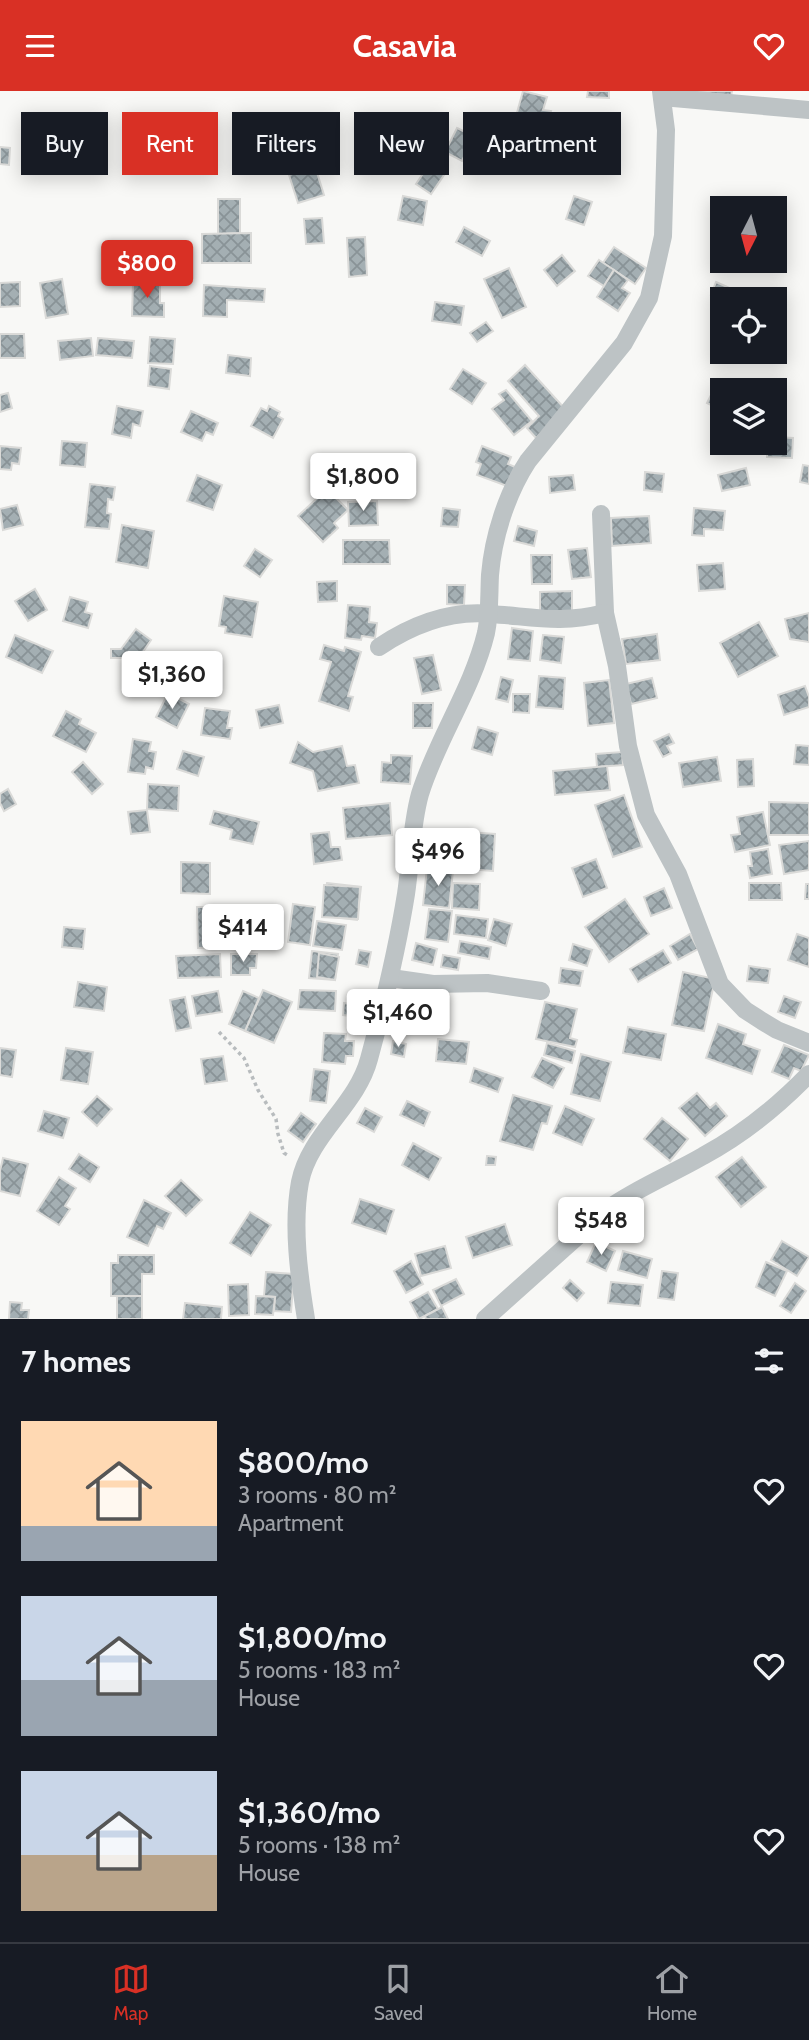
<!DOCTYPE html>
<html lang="en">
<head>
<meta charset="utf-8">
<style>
	body { margin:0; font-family:Cabin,sans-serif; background:#242831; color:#f1f3f6; height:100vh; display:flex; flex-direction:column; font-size:26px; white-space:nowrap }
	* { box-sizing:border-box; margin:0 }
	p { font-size:23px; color:#9ea1a6 }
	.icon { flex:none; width:38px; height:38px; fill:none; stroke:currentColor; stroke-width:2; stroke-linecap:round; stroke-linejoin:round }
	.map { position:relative; height:1228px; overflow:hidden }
	.panel { display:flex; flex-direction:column; background:#171b24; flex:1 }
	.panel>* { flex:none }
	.guide { position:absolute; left:21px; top:21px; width:768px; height:63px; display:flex; gap:14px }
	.needle { width:46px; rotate:186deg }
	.buttons { position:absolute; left:710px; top:105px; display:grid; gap:14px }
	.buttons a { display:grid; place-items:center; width:77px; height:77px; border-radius:0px; background:#171b24; box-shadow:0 4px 18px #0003; font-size:35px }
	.price { position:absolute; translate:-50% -60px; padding:0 16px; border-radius:7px; background:#fff; color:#222; font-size:23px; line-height:46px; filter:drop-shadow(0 2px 4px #0008) }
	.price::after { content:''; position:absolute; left:50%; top:42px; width:21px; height:16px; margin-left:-10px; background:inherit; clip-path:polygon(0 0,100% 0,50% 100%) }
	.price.current { background:#d93025; color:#fff }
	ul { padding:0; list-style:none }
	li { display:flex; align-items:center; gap:21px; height:175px; padding:0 21px }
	li span { display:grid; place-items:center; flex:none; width:196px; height:140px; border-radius:0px; color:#555 }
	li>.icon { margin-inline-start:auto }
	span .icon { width:84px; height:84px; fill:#fffc; stroke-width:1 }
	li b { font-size:30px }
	h2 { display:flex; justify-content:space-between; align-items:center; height:84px; padding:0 21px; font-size:30px }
	.chip { padding:0 24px; border-radius:0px; background:#171b24; box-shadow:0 4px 18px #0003; font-size:24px; line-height:63px }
	.chip.current { background:#d93025; color:#fff }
	header { display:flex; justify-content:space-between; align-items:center; height:91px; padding:0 21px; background:#d93025; color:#fff; font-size:32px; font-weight:700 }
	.menu { display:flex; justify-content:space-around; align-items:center; height:98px; border-top:2px solid #363941; background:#171b24; font-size:19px; color:#9ea1a6 }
	.menu a { display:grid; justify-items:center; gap:4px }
	.menu .current { color:#d93025 }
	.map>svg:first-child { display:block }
	.building { fill:url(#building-cross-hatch); stroke:#dadad8; stroke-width:2 }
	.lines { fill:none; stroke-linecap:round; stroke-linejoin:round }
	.path { stroke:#b8bcbe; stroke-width:3.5; stroke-dasharray:3.5 3.5; stroke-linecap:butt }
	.minor { stroke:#bdc3c5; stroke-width:18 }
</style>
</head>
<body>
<header><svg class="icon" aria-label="menu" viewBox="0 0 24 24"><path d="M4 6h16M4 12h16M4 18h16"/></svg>Casavia<svg class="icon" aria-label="heart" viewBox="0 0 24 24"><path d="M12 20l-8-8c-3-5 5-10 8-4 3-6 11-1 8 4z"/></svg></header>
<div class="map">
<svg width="809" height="1228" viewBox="0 0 809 1228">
	<defs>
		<pattern id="building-cross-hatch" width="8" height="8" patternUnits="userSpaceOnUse" patternTransform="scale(1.75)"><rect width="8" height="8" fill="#a4afb3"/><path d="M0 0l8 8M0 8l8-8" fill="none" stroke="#899397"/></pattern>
	</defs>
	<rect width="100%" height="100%" fill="#f8f8f6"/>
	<g class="building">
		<path d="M523,0L547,6L543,19L551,20L546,37L515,29Z"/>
		<path d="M588,0H609V7L587,6Z"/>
		<path d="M693,0H732L731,6Z"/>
		<path d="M557,25L581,31L576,50L552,44Z"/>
		<path d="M457,37L474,45L462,70L445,61Z"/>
		<path d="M495,43L523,48L519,68L490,63Z"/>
		<path d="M0,56L10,57L9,74L0,73Z"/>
		<path d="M429,74L444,84L431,103L416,93Z"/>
		<path d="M315,75L324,104L298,112L289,84Z"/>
		<path d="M403,105L427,110L423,134L398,129Z"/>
		<path d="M574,105L592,111L584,134L566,128Z"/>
		<path d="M218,108H240V142L218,143Z"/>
		<path d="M322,127L324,152L306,153L304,128Z"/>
		<path d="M464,136L490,150L482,165L456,151Z"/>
		<path d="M251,142V172H202V143Z"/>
		<path d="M365,146L367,184L349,186L347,147Z"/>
		<path d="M614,156L646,177L635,193L603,172Z"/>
		<path d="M562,164L575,180L557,195L544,179Z"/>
		<path d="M599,169L614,179L604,195L588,185Z"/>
		<path d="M509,177L526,216L502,227L484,188Z"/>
		<path d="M614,179L628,189L622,197L630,202L618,220L597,206Z"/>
		<path d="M62,188L68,223L46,227L40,192Z"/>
		<path d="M20,191V215L0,216V192Z"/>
		<path d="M133,191H160V212H164V226L132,225Z"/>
		<path d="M716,191L734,199L730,208L723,209L711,204Z"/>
		<path d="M204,194L265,198L264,211L227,209V226L203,225Z"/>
		<path d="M435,211L464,215L461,234L432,230Z"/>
		<path d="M486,231L493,240L477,251L470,242Z"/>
		<path d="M0,243H24L25,267H0Z"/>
		<path d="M150,246L175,248L173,273L148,272Z"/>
		<path d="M91,247L93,265L60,269L58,250Z"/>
		<path d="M98,247L134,250L132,267L96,264Z"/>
		<path d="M228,264L251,267L250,285L226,282Z"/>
		<path d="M525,274L566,319L536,347L527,337L539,325L508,290Z"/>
		<path d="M150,275L171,278L169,298L148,295Z"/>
		<path d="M463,278L486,292L472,313L450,298Z"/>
		<path d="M506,299L532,330L514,344L492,318L504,309L499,303Z"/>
		<path d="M713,300L723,305V320L707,312Z"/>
		<path d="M8,302L12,317L0,321V304Z"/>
		<path d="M117,315L143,320L140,335L133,333L131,347L112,343Z"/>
		<path d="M269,315L280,321L278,325L283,328L273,347L251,335L261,317L267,320Z"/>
		<path d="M191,320L218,332L213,344L206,341L202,350L181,341Z"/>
		<path d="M775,322L783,323L782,342L775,341Z"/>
		<path d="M775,346L793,347L792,367L767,366V352H775Z"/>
		<path d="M62,350L87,352L85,376L60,374Z"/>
		<path d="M0,355L21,357L19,373L12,372L11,379L0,378Z"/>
		<path d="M482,355L511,366L508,373L515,376L507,395L477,384L481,373L476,371Z"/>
		<path d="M348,370L360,388L341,400L330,382Z"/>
		<path d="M803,374L809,375V393L800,391Z"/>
		<path d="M746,377L750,394L722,400L718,384Z"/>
		<path d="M645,381L664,383L662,401L644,399Z"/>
		<path d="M197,384L222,394L213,419L187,410Z"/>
		<path d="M573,384L575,399L550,402L549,386Z"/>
		<path d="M90,393L115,396L113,409L108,408L107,422L111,423L109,438L85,436Z"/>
		<path d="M327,398L348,419L334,432L338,437L323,451L298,425Z"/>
		<path d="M377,410L378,434L349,435L348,411Z"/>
		<path d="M17,414L23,434L3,439L0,418Z"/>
		<path d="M443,417L460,419L458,436L441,435Z"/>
		<path d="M694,417L725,420L723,439L704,438V445L692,444Z"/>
		<path d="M649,425L651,452L612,455L611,427Z"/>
		<path d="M122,434L154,440L148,477L116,471Z"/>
		<path d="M518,435L537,440L534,455L514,450Z"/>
		<path d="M343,449H389L390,473H343Z"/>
		<path d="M587,457L591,486L572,488L568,459Z"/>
		<path d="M255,458L272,469L260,486L244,475Z"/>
		<path d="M531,464H552V493H532Z"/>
		<path d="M723,472L725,498L699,500L697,474Z"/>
		<path d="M337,490V510L318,511L317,491Z"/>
		<path d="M447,494H465L464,514L447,513Z"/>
		<path d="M35,498L47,519L28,530L15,510Z"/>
		<path d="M572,500V528L540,529V501Z"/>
		<path d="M224,505L258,511L252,546L225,542L226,536L219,535Z"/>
		<path d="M70,506L88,511L85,521L92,523L88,537L63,530Z"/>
		<path d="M348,514L370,516L369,531L377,532L375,547L362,545L361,549L345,547Z"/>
		<path d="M809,522V551L790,548L785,528Z"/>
		<path d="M759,531L778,565L738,586L720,552Z"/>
		<path d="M512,537L533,540L530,570L508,568Z"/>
		<path d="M136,538L151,549L143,561L147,564L139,575L129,567H111V558H121Z"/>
		<path d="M657,543L660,569L626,573L622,548Z"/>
		<path d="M15,544L53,560L42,582L6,566Z"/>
		<path d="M543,544L564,546L561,572L540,569Z"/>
		<path d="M324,554L344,560L345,556L361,561L348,605L353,606L349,620L319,610L331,571L320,568Z"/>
		<path d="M433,564L441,599L422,603L414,567Z"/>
		<path d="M539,585L565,587L563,618L536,616Z"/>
		<path d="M501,586L513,589L508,611L496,608Z"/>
		<path d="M652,587L657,607L631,613L626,593Z"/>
		<path d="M609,589L614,632L588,635L584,592Z"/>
		<path d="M805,595L809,606V616L784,624L778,604Z"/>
		<path d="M168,602L189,613L177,637L156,626Z"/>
		<path d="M513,603H530L529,622L513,621Z"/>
		<path d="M413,612H433L432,637H413Z"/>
		<path d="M279,614L283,632L260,637L256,619Z"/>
		<path d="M205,617L230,620L227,637H232L230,648L201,644Z"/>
		<path d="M66,620L81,628L79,633L96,642L86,661L53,645Z"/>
		<path d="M478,636L498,642L492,664L472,658Z"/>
		<path d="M669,643L674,652L667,655L671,662L663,666L654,650Z"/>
		<path d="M133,648L151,651L149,660L156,661L153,678L146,676L145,683L128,681Z"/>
		<path d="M298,651L313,661L342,655L347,675L355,674L359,692L318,700L313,680L290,672Z"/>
		<path d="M796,654L809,655V674L794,673Z"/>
		<path d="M183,660L204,666L198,685L177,678Z"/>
		<path d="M622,661L623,674L597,676L596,663Z"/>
		<path d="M391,664L412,665L410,693L381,691L382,671L391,672Z"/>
		<path d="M717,666L721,690L683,696L679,672Z"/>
		<path d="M753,668L754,695L738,696L737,669Z"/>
		<path d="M83,671L103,693L92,703L72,681Z"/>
		<path d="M607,675L610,699L555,704L553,680Z"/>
		<path d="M148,693L179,695L178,720L147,718Z"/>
		<path d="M8,698L16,713L4,720L0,712V703Z"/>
		<path d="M624,704L642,756L613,766L595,714Z"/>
		<path d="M769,711L809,712V744H769Z"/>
		<path d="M390,712L392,744L346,748L343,717Z"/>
		<path d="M147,719L150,741L131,743L128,721Z"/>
		<path d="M214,720L259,731L253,753L230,748L232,739L210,733Z"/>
		<path d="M763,721L770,754L735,761L731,744L740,743L737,726Z"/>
		<path d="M329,741L331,756H340L342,769L314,773L311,743Z"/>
		<path d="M468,741L495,743L493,780L466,778Z"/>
		<path d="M809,750V779L784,783L779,754Z"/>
		<path d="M768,758L772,783L750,787L748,775H752L750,761Z"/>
		<path d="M596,768L607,797L583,806L572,777Z"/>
		<path d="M181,771L210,772V803L181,802Z"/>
		<path d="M427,777L453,780L449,817L423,814Z"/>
		<path d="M327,792L361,796L357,829L332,826L333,820L323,819Z"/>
		<path d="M453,792L480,793L479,819L452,817Z"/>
		<path d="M749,792H781L782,809H749Z"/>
		<path d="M806,793H809V808H805Z"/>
		<path d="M324,794L360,796L358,828L322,826Z"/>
		<path d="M664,797L672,817L651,825L644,806Z"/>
		<path d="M625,808L649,843L609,871L585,836Z"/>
		<path d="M293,813L315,816L310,854L288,851Z"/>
		<path d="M197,816H221L222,856L198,857Z"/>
		<path d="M230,816L256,817V839H261V852L229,851Z"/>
		<path d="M429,818L452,820L448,851L425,848Z"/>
		<path d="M456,824L488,828L486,847L454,843Z"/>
		<path d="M494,828L512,833L506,855L488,849Z"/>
		<path d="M317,830L346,834L342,859L313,855Z"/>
		<path d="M64,836L85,838L83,858L62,856Z"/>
		<path d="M690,843L698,858L678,869L670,855Z"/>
		<path d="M797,843L809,847V876L788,869Z"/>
		<path d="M460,850L491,856L489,868L458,862Z"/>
		<path d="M416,852L437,858L433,874L412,869Z"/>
		<path d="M573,853L592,859L587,875L569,869Z"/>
		<path d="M359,859L371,861L368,876L356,873Z"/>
		<path d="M663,859L671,872L638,891L630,878Z"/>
		<path d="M312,860L338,863L335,889L309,887Z"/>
		<path d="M319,862L339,866L335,889L317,886Z"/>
		<path d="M220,863L221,886L178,887L176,865Z"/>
		<path d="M231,863H257L256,877H250V884H231Z"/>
		<path d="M443,864L460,867L458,879L441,876Z"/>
		<path d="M749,875L770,878L768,892L747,890Z"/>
		<path d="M561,877L583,880L580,895L559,892Z"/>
		<path d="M683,881L715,888L704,940L672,934Z"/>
		<path d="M78,891L107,896L104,920L74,916Z"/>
		<path d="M263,899L292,911L274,952L245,940Z"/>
		<path d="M300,899L336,900L335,920L298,918Z"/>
		<path d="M218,900L222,921L196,925L192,905Z"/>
		<path d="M243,900L259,907L245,940L229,933Z"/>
		<path d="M415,902L437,905L434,924L412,921Z"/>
		<path d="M784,905L801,911L795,927L778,921Z"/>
		<path d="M185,906L191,937L176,940L170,909Z"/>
		<path d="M545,911L577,918L570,947L577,949L575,956L536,948Z"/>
		<path d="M344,912L362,915L361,926L343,924Z"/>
		<path d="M718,933L746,943L743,953L760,959L752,983L706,967Z"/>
		<path d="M628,936L666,943L661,969L623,962Z"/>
		<path d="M324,942L346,943L345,950H354L353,965H346L345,973L322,971Z"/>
		<path d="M438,948L469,951L466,973L436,970Z"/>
		<path d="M393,950L406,953L404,966L391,963Z"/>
		<path d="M547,952L575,960L572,972L544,964Z"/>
		<path d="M784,954L809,964L801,980L794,977L789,988L772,981Z"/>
		<path d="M0,957L16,959L12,986L0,984Z"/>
		<path d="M66,957L93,961L88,993L61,989Z"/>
		<path d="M581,963L611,971L600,1010L571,1003Z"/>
		<path d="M223,965L227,990L205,993L201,968Z"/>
		<path d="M542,967L564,977L553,997L532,986Z"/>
		<path d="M474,977L503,987L498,1001L470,991Z"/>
		<path d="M314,978L330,980L326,1012L310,1010Z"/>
		<path d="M697,1002L710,1017L716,1012L727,1025L705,1045L679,1017Z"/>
		<path d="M513,1004L552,1015L547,1033L542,1032L533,1059L500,1050Z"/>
		<path d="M97,1005L112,1018L97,1035L82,1021Z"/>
		<path d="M407,1010L430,1021L424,1035L400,1024Z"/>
		<path d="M565,1015L594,1028L582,1054L553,1042Z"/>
		<path d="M365,1017L382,1026L374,1041L357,1032Z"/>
		<path d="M44,1020L69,1027L63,1047L38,1040Z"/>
		<path d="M301,1022L316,1033L303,1051L288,1040Z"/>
		<path d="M662,1027L688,1048L670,1070L644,1048Z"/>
		<path d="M413,1052L441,1067L429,1089L402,1074Z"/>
		<path d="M79,1063L99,1076L90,1091L69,1078Z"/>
		<path d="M487,1065L496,1066L495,1074H486Z"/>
		<path d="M742,1066L766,1096L741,1116L716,1086Z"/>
		<path d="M3,1067L28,1073L20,1105L0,1100V1080Z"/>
		<path d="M59,1086L76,1097L65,1115L70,1118L59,1134L37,1120Z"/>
		<path d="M181,1089L202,1109L186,1125L165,1105Z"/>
		<path d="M360,1108L394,1119L386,1143L352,1132Z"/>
		<path d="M144,1109L171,1122L163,1138L157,1135L148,1155L127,1146Z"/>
		<path d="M250,1121L271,1134L251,1165L230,1152Z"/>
		<path d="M505,1133L512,1154L473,1167L466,1146Z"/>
		<path d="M782,1150L809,1166L797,1185L771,1169Z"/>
		<path d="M596,1151L615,1160L606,1180L587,1171Z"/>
		<path d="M445,1155L451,1177L421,1185L415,1163Z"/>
		<path d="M623,1160L652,1168L647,1187L618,1179Z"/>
		<path d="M118,1164H154V1183H142V1205H111V1172H118Z"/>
		<path d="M411,1170L423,1193L406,1202L394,1180Z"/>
		<path d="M766,1171L787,1180L775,1205L756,1196Z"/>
		<path d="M662,1180L678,1182L674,1209L658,1207Z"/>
		<path d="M266,1181L294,1183L291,1221L274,1220L275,1206L264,1205Z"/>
		<path d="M456,1188L464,1203L441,1215L433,1199Z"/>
		<path d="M570,1189L584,1202L577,1210L563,1197Z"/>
		<path d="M611,1191L643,1194L640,1215L608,1212Z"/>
		<path d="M795,1192L806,1200L791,1222L780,1215Z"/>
		<path d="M248,1193L249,1224L229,1225L228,1194Z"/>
		<path d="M428,1201L438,1218L419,1228L410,1211Z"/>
		<rect x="117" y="1205" width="25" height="23"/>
		<path d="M256,1205L275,1206L273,1224L255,1223Z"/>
		<path d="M10,1211L22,1212L21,1219H29L28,1228H9Z"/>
		<path d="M185,1212L222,1216L221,1228H183Z"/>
		<path d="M442,1216L448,1228H426L425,1225Z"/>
	</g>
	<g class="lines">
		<path class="path" d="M219,941L244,967L258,999L276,1028L278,1043L284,1062L289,1065"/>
		<g class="minor">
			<path d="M662,6L809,19"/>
			<path d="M601,423L605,522L617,575L628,655L646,724L678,783L720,893L745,919L762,930L777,939L809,952"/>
			<path d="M379,556C412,534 451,519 491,523C535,526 561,533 605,522"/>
			<path d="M391,887L433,893L487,892L541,900"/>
			<path d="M306,1228C299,1185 292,1134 300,1091C309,1044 357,1014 369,968C384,913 397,859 406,803C411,770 411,735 420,703C437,648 472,599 486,542C490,523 489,504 490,484C493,446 507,402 528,370L624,252L649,207L663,145L666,39L661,0"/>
			<path d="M485,1228L609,1117C639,1096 672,1083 703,1065C744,1043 777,1016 809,983"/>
		</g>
	</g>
</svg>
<div class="buttons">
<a><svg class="needle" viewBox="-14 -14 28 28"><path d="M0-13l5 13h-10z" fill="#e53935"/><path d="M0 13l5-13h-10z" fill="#9ea1a6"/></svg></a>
<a><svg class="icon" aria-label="locate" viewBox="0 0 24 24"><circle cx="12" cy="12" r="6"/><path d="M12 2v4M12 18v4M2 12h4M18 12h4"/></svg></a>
<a><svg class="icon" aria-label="layers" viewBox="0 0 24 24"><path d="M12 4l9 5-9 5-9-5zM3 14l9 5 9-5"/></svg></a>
</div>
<b class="price current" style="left:147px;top:209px">$800</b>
<b class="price" style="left:363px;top:422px">$1,800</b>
<b class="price" style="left:172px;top:620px">$1,360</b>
<b class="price" style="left:438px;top:797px">$496</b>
<b class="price" style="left:243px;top:873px">$414</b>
<b class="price" style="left:398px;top:958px">$1,460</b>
<b class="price" style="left:601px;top:1166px">$548</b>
<div class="guide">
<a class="chip">Buy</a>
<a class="chip current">Rent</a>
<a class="chip">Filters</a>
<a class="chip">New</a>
<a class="chip">Apartment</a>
</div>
</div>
<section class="panel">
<h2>7 homes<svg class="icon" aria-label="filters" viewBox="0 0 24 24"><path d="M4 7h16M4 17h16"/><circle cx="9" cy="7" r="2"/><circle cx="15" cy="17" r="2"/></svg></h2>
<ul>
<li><span style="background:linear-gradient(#ffd9b3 75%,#9aa5b1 0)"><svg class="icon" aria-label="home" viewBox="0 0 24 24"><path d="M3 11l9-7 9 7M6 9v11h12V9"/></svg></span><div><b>$800/mo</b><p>3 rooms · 80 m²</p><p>Apartment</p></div><svg class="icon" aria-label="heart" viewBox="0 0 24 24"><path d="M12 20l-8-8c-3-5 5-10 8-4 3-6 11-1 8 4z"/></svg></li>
<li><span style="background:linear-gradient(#c9d6e8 60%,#9aa5b1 0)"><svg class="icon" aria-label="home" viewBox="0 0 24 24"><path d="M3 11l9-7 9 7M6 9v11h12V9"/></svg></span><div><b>$1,800/mo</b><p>5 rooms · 183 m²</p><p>House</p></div><svg class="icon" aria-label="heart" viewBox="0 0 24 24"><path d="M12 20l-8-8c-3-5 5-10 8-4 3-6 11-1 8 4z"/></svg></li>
<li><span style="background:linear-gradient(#c9d6e8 60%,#b9a48a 0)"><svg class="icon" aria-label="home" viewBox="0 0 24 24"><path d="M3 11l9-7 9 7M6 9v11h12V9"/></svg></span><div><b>$1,360/mo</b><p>5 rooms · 138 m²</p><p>House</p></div><svg class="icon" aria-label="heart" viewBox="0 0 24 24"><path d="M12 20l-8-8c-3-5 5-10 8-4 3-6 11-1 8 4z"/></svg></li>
</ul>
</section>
<nav class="menu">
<a class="current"><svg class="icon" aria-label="map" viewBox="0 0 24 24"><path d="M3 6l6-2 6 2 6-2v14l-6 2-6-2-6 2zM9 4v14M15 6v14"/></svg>Map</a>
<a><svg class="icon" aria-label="saved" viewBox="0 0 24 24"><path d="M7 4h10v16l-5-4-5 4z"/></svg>Saved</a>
<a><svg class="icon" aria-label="home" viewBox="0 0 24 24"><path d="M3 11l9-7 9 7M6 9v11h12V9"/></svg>Home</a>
</nav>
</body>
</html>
